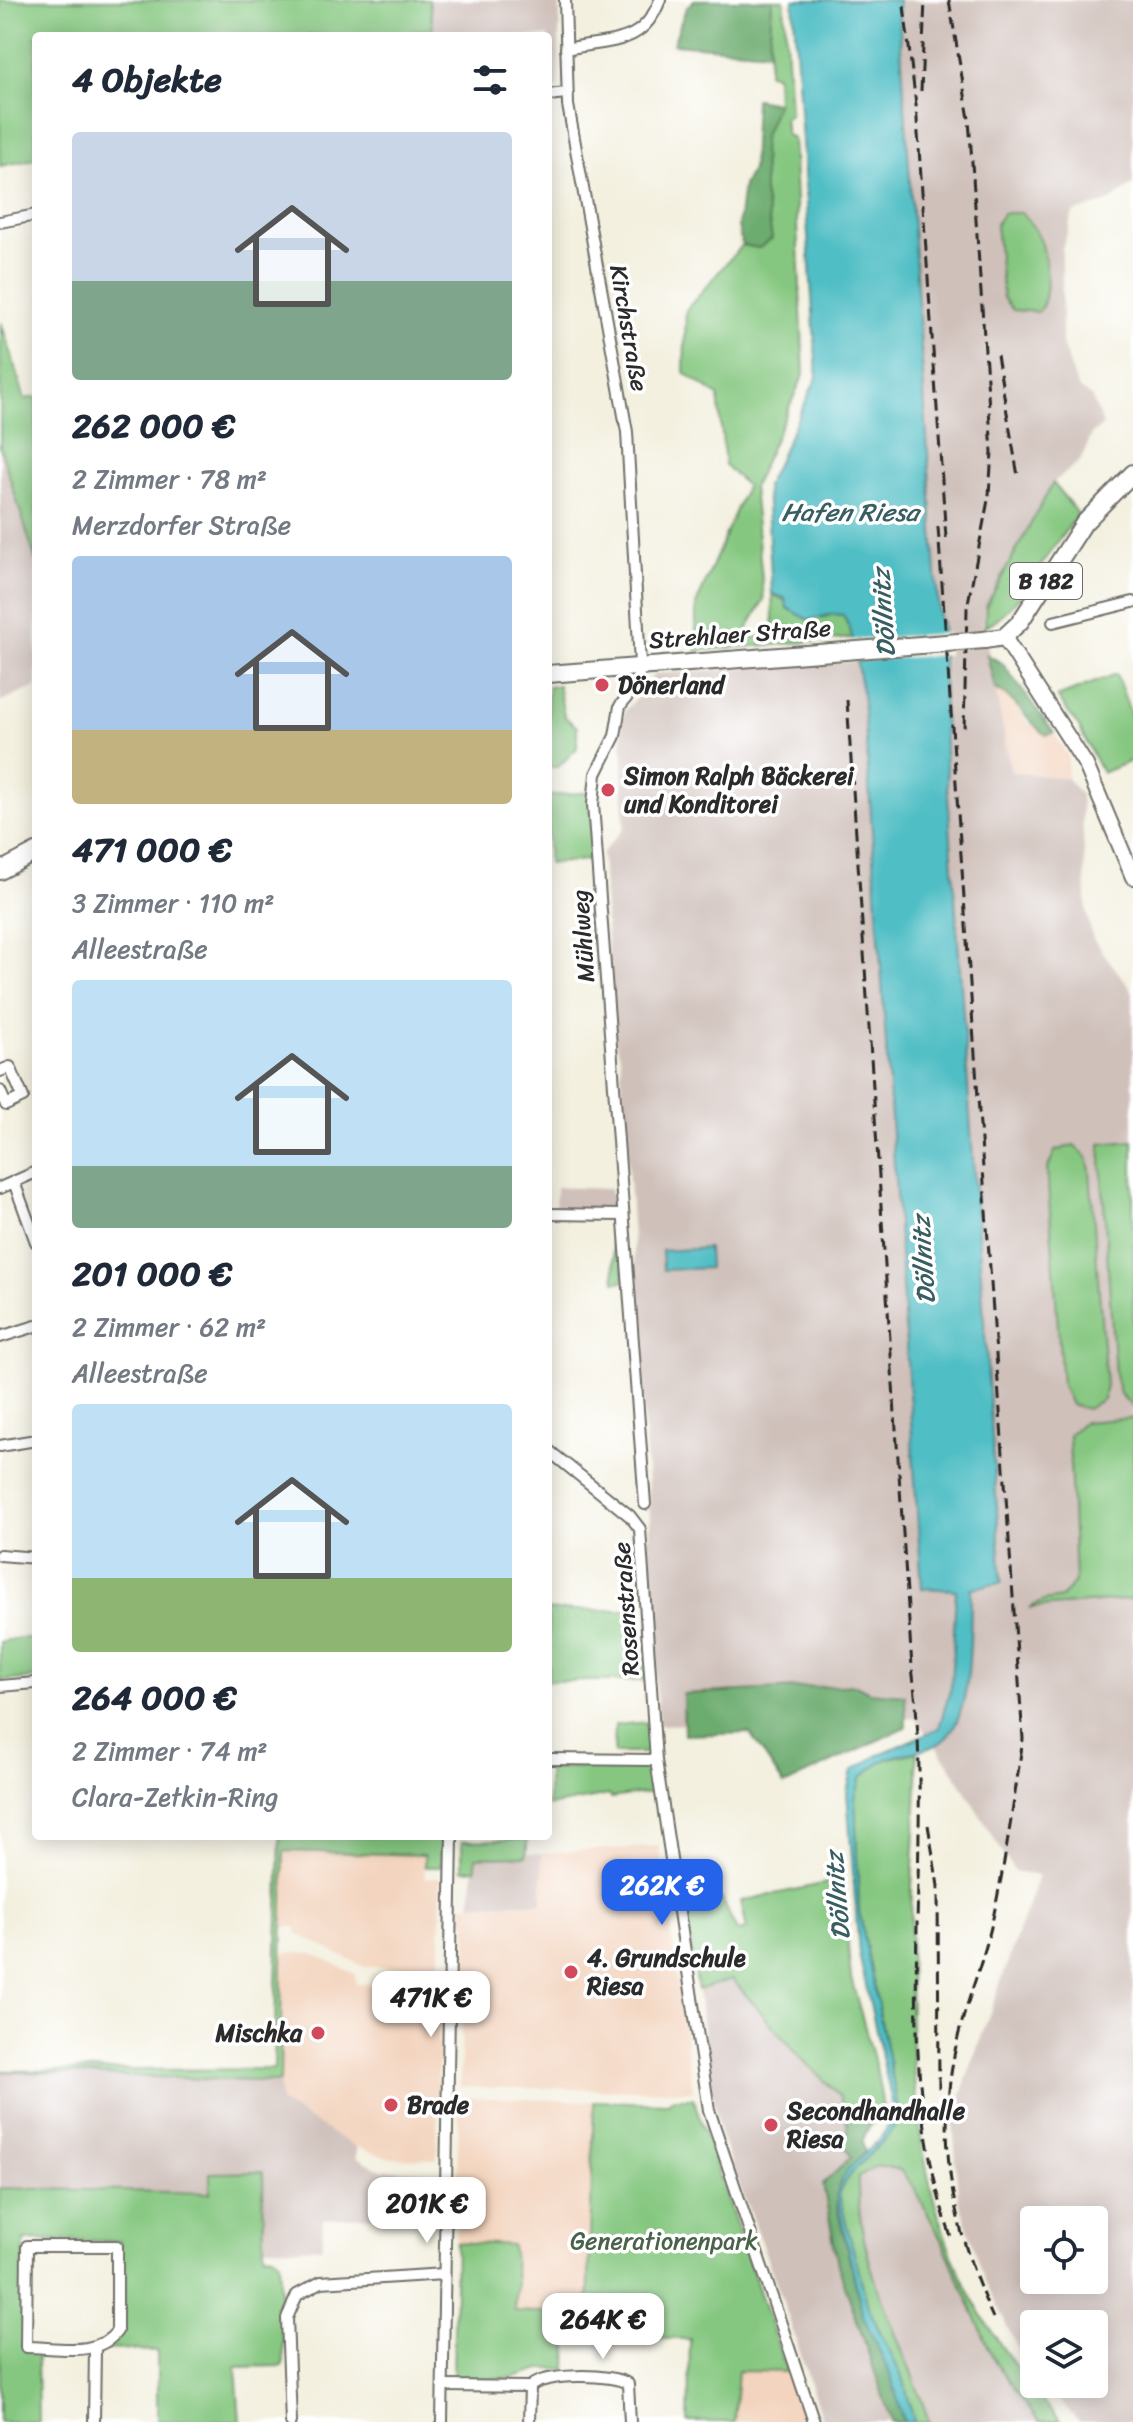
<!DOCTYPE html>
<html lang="de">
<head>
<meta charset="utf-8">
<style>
	body { margin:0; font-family:Sriracha,sans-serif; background:#f2f2f3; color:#1f2937; height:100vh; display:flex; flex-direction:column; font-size:30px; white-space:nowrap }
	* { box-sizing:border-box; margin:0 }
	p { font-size:26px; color:#747a83 }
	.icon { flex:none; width:44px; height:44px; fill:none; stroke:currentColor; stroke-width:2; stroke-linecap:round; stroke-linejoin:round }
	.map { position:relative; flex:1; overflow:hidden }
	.side { position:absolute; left:32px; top:32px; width:520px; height:1808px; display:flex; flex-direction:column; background:#fff; border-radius:8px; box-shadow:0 4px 20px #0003 }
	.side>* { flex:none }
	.tools { position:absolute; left:1020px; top:2206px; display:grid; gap:16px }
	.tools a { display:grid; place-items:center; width:88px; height:88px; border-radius:8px; background:#fff; box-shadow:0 4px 20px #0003; font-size:40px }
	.price { position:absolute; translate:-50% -68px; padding:0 18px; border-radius:16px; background:#fff; color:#222; font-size:26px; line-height:52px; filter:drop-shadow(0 2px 4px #0008) }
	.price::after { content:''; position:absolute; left:50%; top:48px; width:24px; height:18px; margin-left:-12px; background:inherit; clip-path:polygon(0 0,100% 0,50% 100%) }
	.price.active { background:#2563eb; color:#fff }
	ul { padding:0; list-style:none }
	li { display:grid; align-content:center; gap:16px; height:424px; padding:0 40px }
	li span { display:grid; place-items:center; height:248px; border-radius:8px; color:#555 }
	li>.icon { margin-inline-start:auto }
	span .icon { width:144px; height:144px; fill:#fffc; stroke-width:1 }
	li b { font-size:34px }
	h2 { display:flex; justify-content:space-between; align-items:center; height:96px; padding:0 40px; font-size:34px }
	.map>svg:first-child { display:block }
	.built { fill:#f3d4be }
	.industrial { fill:#cfc0ba; fill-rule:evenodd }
	.green { fill:#85c780; stroke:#587956; stroke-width:2 }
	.forest { fill:#6cac6e; stroke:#4c6c4c; stroke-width:2 }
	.water { fill:#4fbec5; stroke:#3d7478; stroke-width:2 }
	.pier { fill:#f3f0df }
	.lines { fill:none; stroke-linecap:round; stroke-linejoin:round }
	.minor-casing { stroke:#71706a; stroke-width:14 }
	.secondary-casing { stroke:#71706a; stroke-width:18 }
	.primary-casing { stroke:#71706a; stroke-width:20 }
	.minor { stroke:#fff; stroke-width:10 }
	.secondary { stroke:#fff; stroke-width:14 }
	.primary { stroke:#fff; stroke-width:16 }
	.rail { stroke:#2b2b2b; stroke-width:3; stroke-dasharray:12 6; stroke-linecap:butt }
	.primary-bridge-casing { stroke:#71706a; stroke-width:20; stroke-linecap:butt }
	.primary-bridge { stroke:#fff; stroke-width:16 }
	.poi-dot { fill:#d1495b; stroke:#fff; stroke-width:3 }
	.labels { text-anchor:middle; stroke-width:7; stroke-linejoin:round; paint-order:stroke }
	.shield { fill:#fff; stroke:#6b6b6b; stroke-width:2 }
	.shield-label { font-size:22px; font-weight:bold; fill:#2b2b2b }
	.street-label { font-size:24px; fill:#2b2b2b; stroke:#fff }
	.poi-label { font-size:24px; font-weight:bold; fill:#2b2b2b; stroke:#fff; text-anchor:start }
	.park-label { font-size:24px; fill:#4a6249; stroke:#fff }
	.water-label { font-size:26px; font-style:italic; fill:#385e61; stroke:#fff }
</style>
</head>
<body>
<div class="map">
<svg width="1133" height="2422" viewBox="0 0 1133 2422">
	<rect width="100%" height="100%" fill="#fff"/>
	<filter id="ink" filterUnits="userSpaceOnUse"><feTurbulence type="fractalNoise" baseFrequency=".0125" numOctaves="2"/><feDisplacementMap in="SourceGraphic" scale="16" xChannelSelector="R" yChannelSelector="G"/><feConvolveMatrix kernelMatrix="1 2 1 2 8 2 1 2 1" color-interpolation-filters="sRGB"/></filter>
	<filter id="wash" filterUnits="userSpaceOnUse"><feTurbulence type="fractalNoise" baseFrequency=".006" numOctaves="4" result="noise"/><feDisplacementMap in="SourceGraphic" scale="32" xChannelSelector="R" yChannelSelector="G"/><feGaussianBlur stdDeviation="1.8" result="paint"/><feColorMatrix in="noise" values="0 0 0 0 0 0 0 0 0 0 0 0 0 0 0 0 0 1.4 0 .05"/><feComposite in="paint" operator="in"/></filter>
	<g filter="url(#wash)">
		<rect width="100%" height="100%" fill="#f3f0df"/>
		<g class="built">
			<path d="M995,689L1008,694L1026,721L1046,735L1054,733L1068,756L1067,778L1011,772Z"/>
			<path d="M659,1846L693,2091L460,2087L462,2023L467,2022V1922L461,1918V1905L541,1903L542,1853Z"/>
			<path d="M284,1851L425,1855V1878H441L440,1968L364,1967L298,1934L296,1927H283Z"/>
			<path d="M282,1952L313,1953L355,1974L356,1984L439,1986L437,2159L388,2158L356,2147L280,2102Z"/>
			<path d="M459,2097L594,2101L589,2314L514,2311L516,2280L511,2245L456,2242Z"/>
			<path d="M738,2371L787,2372L804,2422H734Z"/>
		</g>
		<g class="industrial">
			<path d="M429,0H560L558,88L548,90V36H434Z"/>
			<path d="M898,0H1133V184L1111,201L1073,213L1062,249V344L1078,387L1092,398L1103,425L1092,434L1081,460L1053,483L986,606L983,622L1011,772L1067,778L1081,795L1087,914L1093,939L1133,992V2422H1079L1044,2384H1094V2324H1034V2372L1017,2347L984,2279L958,2197L953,2117L1038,1876L1014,1871L947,1761L915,1718L659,1725L645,1541L650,1535V1520L631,1207L620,1055L612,1032L602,853L624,828L622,724L625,711L650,683L653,674L855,661L863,695L922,1588L956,1590L1002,1583L945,751L942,623L939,619ZM1034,2220H1094V2280H1034Z"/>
			<path d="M0,447L36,561V687L0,702Z"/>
			<path d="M556,1187L610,1189L614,1209L555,1208Z"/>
			<path d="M542,1853V1903L471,1904L475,1857Z"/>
			<path d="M732,1979L800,2057L840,2096L848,2132L841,2138L851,2157L823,2185L838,2265L892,2422H823L782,2298L721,2136L711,2086L698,1990Z"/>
			<path d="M0,2071L280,2082V2102L356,2147V2158L383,2170L421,2172L436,2179L435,2213L323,2219L322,2248L263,2247V2172L210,2193L0,2188Z"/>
			<path d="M877,2165L900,2170L915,2189L943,2243L995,2362L1039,2422H929L871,2270L857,2201L858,2177Z"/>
		</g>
		<g class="green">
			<path d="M0,0H429L433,29L389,36H36V159L0,166Z"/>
			<path d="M772,0H784L790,114L784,119L786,135L793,138L804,374L753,487L764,600L748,628L749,638L774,636L772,594L823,618L833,614L843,615L854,638L696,651V605L746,486L725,465L718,396L684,372L686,310L742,245L759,248L772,239L764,192L763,138L777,103L776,75L768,73Z"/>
			<path d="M1003,213H1022C1029,222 1040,234 1042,245C1047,263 1051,298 1038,312L1013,310L1003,298L996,224Z"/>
			<path d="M1,322L25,399L36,397V561L0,447Z"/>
			<path d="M1053,483L1079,515C1045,550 1028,602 985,627L986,606Z"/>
			<path d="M1116,674L1133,720V760L1102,773L1079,727L1057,697Z"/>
			<path d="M558,685L564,716L577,727V748L558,767H548V687Z"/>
			<path d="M590,792L594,859L548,864V796Z"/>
			<path d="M1133,1141V1407L1120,1394L1115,1375L1100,1144Z"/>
			<path d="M1074,1145L1087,1157L1090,1171L1106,1385L1103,1399L1087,1409L1071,1405L1062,1385L1047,1170L1055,1151Z"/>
			<path d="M611,1219L617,1223L625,1281L615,1282Z"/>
			<path d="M1133,1418V1599L1029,1608L1044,1601L1061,1598L1075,1582L1069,1435L1083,1422Z"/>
			<path d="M639,1610L645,1681H548V1610Z"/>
			<path d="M19,1638H36V1678L0,1681V1642Z"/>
			<path d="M648,1722L649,1753H614L615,1725Z"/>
			<path d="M917,1752C918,1797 914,1841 912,1886C908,2003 907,2130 947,2242C971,2308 1015,2370 1060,2422H1039L995,2362L943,2243L915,2189L900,2170L877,2165L858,2177C855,2263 904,2342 929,2422H914L904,2381L868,2307L839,2195L849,2175L900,2117L859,1910L855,1798L861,1777L885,1759Z"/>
			<path d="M642,1767L649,1772L652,1792L611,1798L609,1795L548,1806V1768Z"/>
			<path d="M280,1836H442L441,1867H425L424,1855L284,1851L280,2082L0,2071L274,2069Z"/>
			<path d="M528,1839L526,1856L476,1857V1869L462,1870V1841Z"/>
			<path d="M842,1880L851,1978L876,2067L884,2113L869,2126L862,2114L846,2117L840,2096L800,2057L732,1979L698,1990L683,1905L722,1899L737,1931L747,1929L741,1901Z"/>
			<path d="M673,2098H693L787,2372L738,2371L734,2422H688L690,2339L568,2338L567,2369H541L510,2378H453L456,2242L512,2245L516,2280L514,2311L588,2314L594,2101L668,2103Z"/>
			<path d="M263,2172L264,2254L274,2255L279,2261L284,2361L282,2366L236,2367L240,2422H157V2351L102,2349L120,2331V2241L24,2240L23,2348L37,2349L38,2422H0V2188L210,2193V2173Z"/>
		</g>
		<g class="forest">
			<path d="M694,0H772L769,52L673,44L686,8Z"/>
			<path d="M755,99L777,103L763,138L764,192L772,239L759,248L742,245L738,226L743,185L752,170Z"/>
			<path d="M987,655L1002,663L1054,733L1046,735C1026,721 1015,697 995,689Z"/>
			<path d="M856,1685L869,1692L905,1695L906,1727L784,1785L750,1733L684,1735L683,1694Z"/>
			<path d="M862,2114L869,2126L862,2142L865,2152C849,2168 834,2184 837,2207L863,2316L891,2376L904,2422H892L838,2265L823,2184L851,2157L841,2137L848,2131L846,2117Z"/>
		</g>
		<g class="water">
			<path d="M793,0H898L939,619L942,623L945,751L1002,1583L971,1588C970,1626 974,1712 945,1739C930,1753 905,1751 887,1759C878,1763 869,1771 861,1777L855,1798L859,1910L900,2117C886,2148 851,2162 839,2195L868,2307L904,2381L914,2422H904L891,2376L863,2316L836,2195L846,2171L879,2140L895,2116L859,1954L847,1792L852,1771L880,1754L939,1728L951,1687L956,1590L922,1588L863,695C855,668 858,640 843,615L833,614L809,620L787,608L785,598L772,594L766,486L817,377Z"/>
			<path d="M708,1248L709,1268L663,1270L662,1251Z"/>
		</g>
		<path class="pier" d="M947,633L948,655L851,661L850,640Z"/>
	</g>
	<g filter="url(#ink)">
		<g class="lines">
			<defs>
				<g id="minor">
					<path d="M565,0L568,105L627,432L640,664L637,684L620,706L615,736L596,774L593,804L645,1504"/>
					<path d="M566,49C610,39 642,47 660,0"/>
					<path d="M548,95L566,93"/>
					<path d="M0,222L36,215"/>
					<path d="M1053,622L1133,602"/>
					<path d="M0,1071L10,1067L23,1097L6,1105L0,1091"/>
					<path d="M14,1182L36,1242"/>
					<path d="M0,1188L36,1172"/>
					<path d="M548,1214L622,1215"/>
					<path d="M0,1337L36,1326"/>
					<path d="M0,1446L36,1440"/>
					<path d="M548,1450L630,1516L640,1529L656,1760L709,2110L814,2422"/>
					<path d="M0,1555L36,1558"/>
					<path d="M0,1686L36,1683"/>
					<path d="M548,1759L656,1760"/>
					<path d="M27,2246H117V2331C98,2358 55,2347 26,2347Z"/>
					<path d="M443,2386L530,2387C541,2373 615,2373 628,2384L630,2422"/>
					<path d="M94,2422L95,2348"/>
					<path d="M291,2422L287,2318L297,2295L321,2282L444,2274"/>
					<path d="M442,2422L452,1836"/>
					<path d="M529,2422L530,2387"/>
				</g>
				<path id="secondary" d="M1004,637L1086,765L1133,877"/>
				<g id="primary">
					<path d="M984,640L1004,637L1020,622L1084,523L1133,473"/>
					<path d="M548,674L832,652"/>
					<path d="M0,871L36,852"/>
				</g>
			</defs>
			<use href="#minor" class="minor-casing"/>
			<use href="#secondary" class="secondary-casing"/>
			<use href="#primary" class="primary-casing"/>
			<use href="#minor" class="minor"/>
			<use href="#secondary" class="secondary"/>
			<use href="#primary" class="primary"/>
			<g class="rail">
				<path d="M949,0L969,119L992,452L989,495L967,608L964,731"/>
				<path d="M904,6L916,105L946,538"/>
				<path d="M921,91L925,0"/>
				<path d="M997,355L1018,476"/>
				<path d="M938,527L1023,1739C1014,1799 1006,1859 993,1918C984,1962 965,2003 956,2046C935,2143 953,2230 993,2318"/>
				<path d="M847,700L912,1667C936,1856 887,2052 951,2237"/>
				<path d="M928,1825L938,1886L939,2092"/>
			</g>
			<defs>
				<path id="primary-bridge" d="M832,652L984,640"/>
			</defs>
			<use href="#primary-bridge" class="primary-bridge-casing"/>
			<use href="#primary-bridge" class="primary-bridge"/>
		</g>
	</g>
	<g class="poi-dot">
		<circle cx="602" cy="685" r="8"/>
		<circle cx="608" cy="790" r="8"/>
		<circle cx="571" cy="1972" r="8"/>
		<circle cx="318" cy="2033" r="8"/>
		<circle cx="391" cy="2105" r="8"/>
		<circle cx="771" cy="2125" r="8"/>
	</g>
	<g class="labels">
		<rect class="shield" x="1010" y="563" width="72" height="36" rx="6"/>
		<g class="shield-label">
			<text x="1046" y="589">B 182</text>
		</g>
		<g class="street-label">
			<text transform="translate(629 328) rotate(80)" y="8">Kirchstraße</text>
			<text transform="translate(740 634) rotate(-4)" y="8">Strehlaer Straße</text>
			<text transform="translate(583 936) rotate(-94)" y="8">Mühlweg</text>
			<text transform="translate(626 1609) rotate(-94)" y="8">Rosenstraße</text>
		</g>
		<g class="poi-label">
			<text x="618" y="693">Dönerland</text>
			<text x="624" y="784">Simon Ralph Bäckerei<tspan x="624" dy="28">und Konditorei</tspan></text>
			<text x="587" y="1966">4. Grundschule<tspan x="587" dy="28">Riesa</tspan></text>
			<text x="302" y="2041" text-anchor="end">Mischka</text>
			<text x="407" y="2113">Brade</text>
			<text x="787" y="2119">Secondhandhalle<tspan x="787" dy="28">Riesa</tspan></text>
		</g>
		<g class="park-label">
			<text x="664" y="2249">Generationenpark</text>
		</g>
		<g class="water-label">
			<text x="850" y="521">Hafen Riesa</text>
			<text transform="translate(883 613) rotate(-94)" y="9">Döllnitz</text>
			<text transform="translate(923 1260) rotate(-94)" y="9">Döllnitz</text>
			<text transform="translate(837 1896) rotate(-95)" y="9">Döllnitz</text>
		</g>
	</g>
</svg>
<div class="tools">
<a><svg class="icon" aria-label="locate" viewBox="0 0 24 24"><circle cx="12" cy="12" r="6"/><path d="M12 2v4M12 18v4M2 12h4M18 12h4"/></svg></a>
<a><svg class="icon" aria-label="layers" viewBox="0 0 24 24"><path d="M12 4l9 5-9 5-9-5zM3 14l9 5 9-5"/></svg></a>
</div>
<b class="price active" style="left:662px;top:1927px">262K €</b>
<b class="price" style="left:431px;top:2039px">471K €</b>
<b class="price" style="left:427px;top:2245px">201K €</b>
<b class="price" style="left:603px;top:2361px">264K €</b>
<section class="side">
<h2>4 Objekte<svg class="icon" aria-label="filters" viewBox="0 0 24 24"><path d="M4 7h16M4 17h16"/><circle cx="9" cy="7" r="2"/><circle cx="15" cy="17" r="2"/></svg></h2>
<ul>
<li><span style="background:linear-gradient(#c9d6e8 60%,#7fa58c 0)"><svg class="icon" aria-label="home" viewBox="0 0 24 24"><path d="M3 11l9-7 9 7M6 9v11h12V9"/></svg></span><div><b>262 000 €</b><p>2 Zimmer · 78 m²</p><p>Merzdorfer Straße</p></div></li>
<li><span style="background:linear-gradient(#a9c7e8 70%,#c2b280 0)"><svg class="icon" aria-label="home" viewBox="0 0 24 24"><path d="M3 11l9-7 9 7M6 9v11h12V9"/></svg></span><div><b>471 000 €</b><p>3 Zimmer · 110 m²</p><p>Alleestraße</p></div></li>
<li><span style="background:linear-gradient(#bfe0f5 75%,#7fa58c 0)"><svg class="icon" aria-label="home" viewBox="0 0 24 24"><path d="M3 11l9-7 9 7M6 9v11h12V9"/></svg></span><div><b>201 000 €</b><p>2 Zimmer · 62 m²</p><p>Alleestraße</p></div></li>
<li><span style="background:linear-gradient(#bfe0f5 70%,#8fb573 0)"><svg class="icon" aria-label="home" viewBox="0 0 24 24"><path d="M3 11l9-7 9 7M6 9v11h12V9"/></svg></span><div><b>264 000 €</b><p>2 Zimmer · 74 m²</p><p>Clara-Zetkin-Ring</p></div></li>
</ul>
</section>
</div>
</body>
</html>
